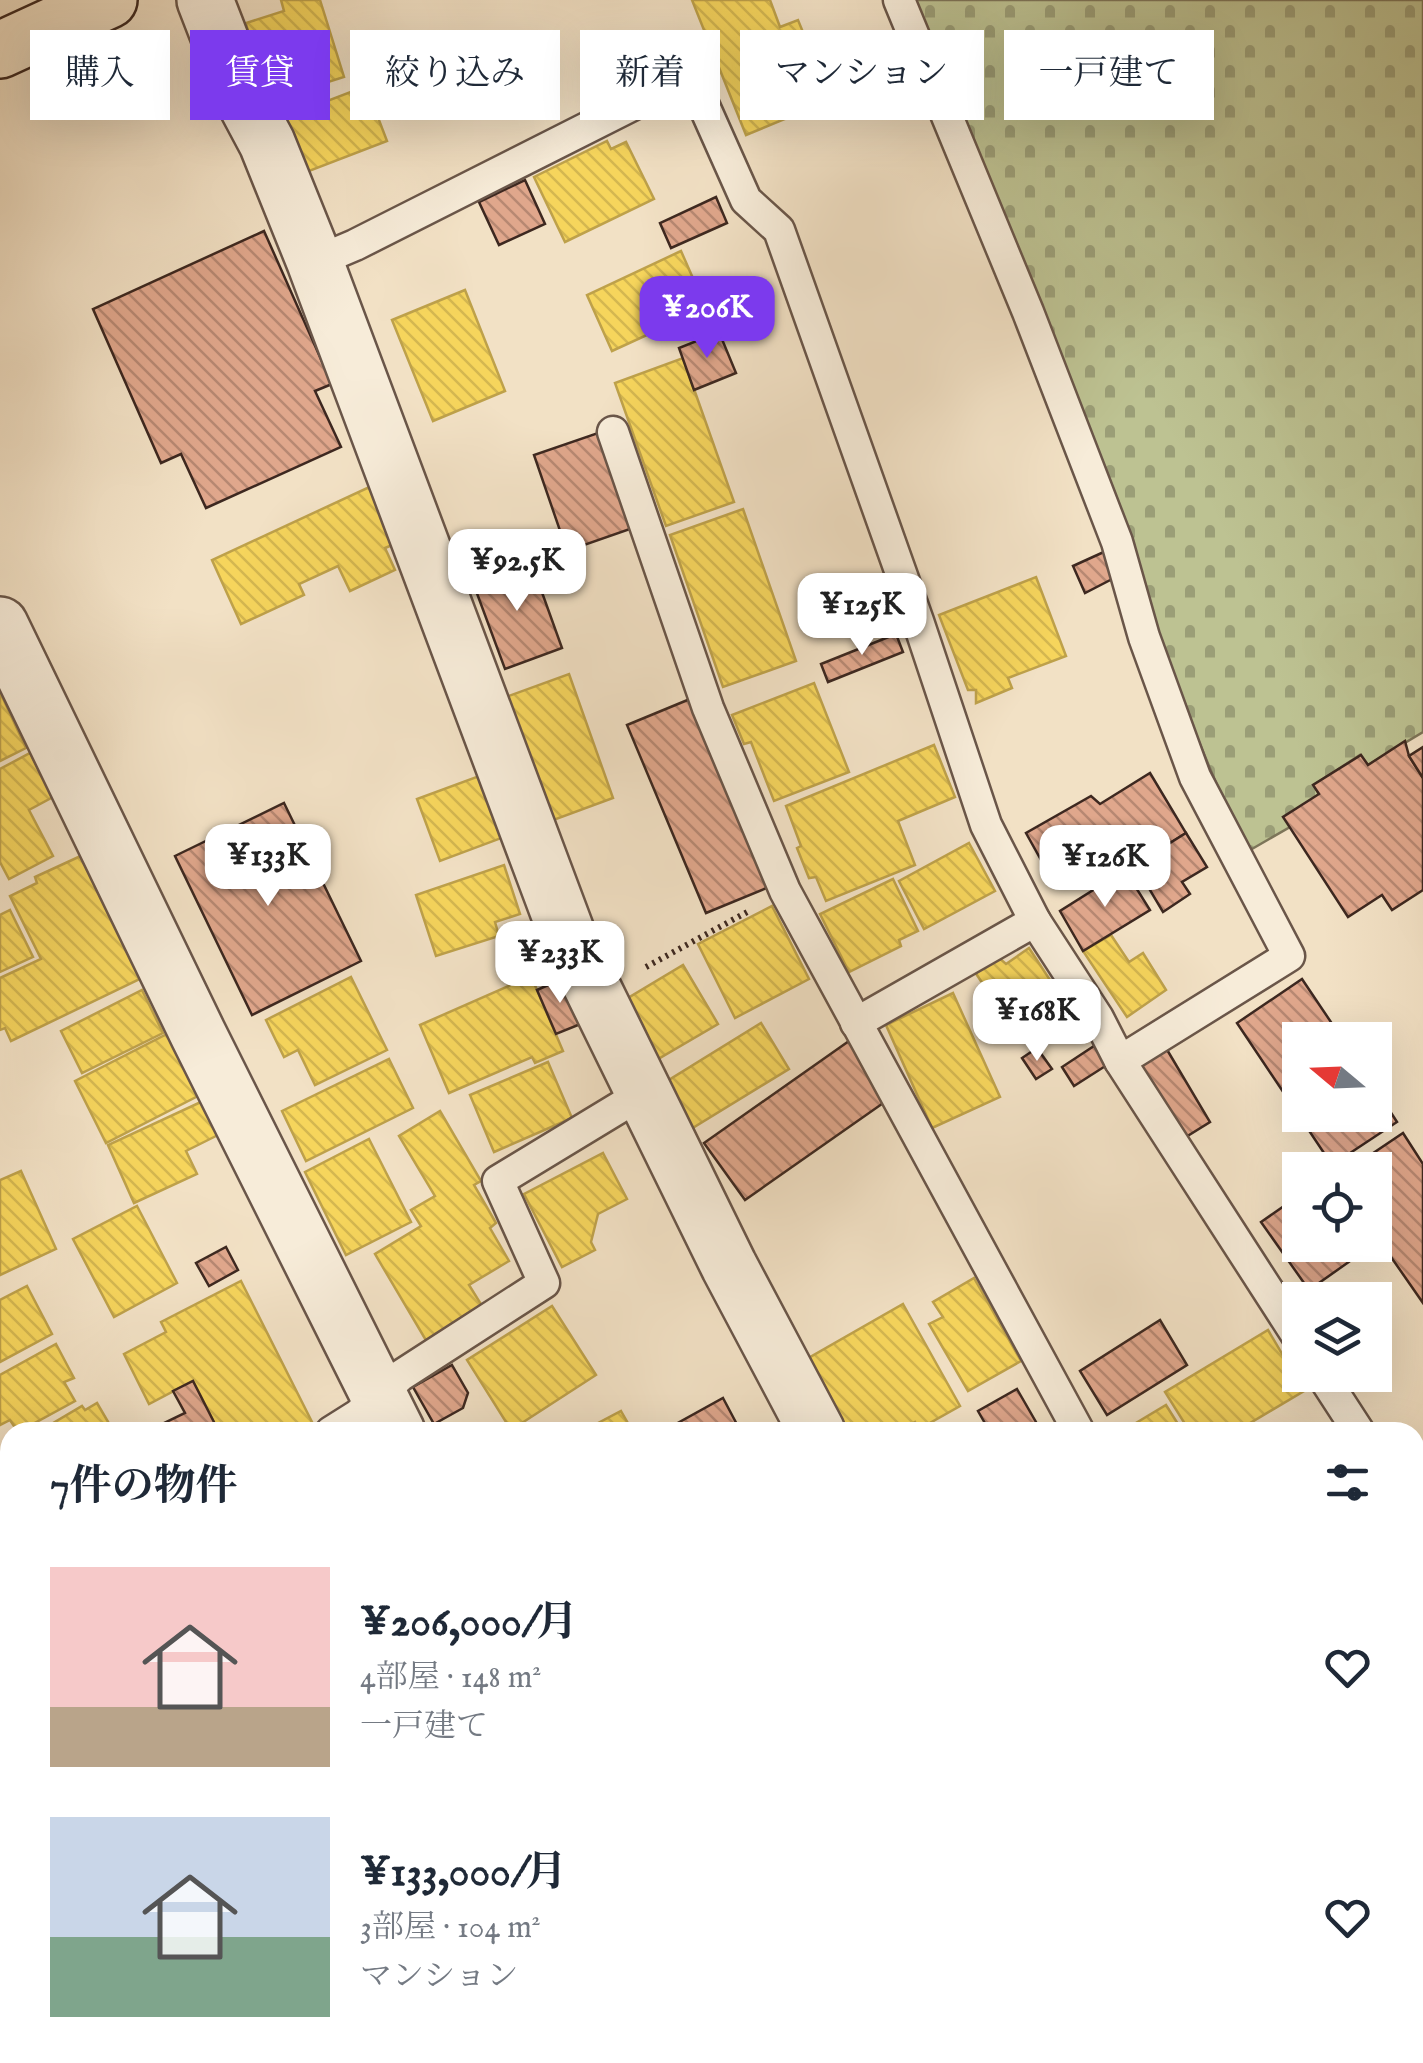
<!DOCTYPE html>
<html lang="ja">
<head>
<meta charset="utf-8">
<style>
	body { margin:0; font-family:"IM FELL English","Noto Serif JP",serif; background:#f6f6f7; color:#1f2937; height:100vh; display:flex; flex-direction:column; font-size:38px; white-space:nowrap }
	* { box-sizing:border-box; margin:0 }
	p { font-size:32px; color:#747a83 }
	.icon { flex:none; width:55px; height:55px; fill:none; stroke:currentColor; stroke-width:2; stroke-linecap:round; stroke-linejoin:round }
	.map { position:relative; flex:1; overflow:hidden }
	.details { position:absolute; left:0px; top:1422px; width:1425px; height:642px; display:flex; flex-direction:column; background:#fff; border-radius:30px 30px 0 0; box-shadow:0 10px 40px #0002 }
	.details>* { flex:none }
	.banner { position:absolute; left:30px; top:30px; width:1365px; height:90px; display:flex; gap:20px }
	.needle { width:65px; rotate:289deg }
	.fabs { position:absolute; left:1282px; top:1022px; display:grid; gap:20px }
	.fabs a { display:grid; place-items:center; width:110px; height:110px; border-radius:0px; background:#fff; box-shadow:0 10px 40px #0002; font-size:50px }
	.price { position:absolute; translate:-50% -85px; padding:0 22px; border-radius:20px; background:#fff; color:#222; font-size:32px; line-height:65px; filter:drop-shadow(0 2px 5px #0008) }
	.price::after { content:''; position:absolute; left:50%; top:60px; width:30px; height:22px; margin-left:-15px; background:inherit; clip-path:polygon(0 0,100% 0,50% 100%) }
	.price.current { background:#7c3aed; color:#fff }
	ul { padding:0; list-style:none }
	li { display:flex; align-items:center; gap:30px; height:250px; padding:0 50px }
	li span { display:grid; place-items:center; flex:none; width:280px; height:200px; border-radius:0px; color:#555 }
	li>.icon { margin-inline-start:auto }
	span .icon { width:120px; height:120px; fill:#fffc; stroke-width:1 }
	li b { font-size:42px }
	h2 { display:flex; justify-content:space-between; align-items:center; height:120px; padding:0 50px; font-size:42px }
	.tag { padding:0 35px; border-radius:0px; background:#fff; box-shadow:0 10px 40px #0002; font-size:35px; line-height:90px }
	.tag.current { background:#7c3aed; color:#fff }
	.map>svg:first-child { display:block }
	.cemetery { fill:url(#cemetery-stones); stroke:#7d7559; stroke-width:2.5 }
	.homes { fill:url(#homes-back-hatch); stroke:#bea14a; stroke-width:2.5 }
	.industry { fill:url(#industry-back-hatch); stroke:#746e57; stroke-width:2.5 }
	.building { fill:url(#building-back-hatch); stroke:#3d2820; stroke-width:2.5 }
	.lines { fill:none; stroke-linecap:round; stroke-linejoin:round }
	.lane-casing { stroke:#6a5649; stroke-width:35 }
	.street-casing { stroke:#6a5649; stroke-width:60 }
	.secondary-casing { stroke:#3d2820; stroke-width:60 }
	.primary-casing { stroke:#3d2820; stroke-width:60 }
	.path { stroke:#3d2820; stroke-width:6; stroke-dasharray:2.5 5; stroke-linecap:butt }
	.lane { stroke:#f7ecd9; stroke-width:30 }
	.street { stroke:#f7ecd9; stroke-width:55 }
	.secondary { stroke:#f7ecd9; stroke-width:55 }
	.primary { stroke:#f2e1c5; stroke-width:55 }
</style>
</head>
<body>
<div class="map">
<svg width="1423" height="2063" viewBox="0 0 1423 2063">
	<defs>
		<pattern id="cemetery-stones" width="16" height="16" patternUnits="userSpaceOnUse" patternTransform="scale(2.5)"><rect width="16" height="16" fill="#bdc292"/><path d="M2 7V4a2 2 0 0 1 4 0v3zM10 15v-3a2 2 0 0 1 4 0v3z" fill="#9b9e77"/></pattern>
		<pattern id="homes-back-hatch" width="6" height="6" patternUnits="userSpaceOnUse" patternTransform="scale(2.5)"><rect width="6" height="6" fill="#f6d55c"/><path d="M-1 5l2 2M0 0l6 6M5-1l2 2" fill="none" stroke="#d4b750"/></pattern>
		<pattern id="industry-back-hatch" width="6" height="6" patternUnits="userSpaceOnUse" patternTransform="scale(2.5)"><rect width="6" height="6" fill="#8c8c6e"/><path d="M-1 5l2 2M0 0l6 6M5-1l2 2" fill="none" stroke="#74725a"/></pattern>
		<pattern id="building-back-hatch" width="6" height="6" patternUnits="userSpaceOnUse" patternTransform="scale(2.5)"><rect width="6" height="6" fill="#e0a78c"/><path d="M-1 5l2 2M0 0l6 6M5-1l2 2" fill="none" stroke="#b78872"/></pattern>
	</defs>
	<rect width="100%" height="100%" fill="#f2e1c5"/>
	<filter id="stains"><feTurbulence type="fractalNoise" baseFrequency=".002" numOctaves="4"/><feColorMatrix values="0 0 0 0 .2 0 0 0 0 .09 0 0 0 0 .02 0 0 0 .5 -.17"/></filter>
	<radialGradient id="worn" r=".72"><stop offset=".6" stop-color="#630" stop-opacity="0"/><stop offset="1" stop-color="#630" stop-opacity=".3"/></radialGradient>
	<path class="cemetery" d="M911,0H1423V732L1368,765L1360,755L1314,785L1319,794L1290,827L1245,853L1156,638Z"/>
	<g class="homes">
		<path d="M281,0H320L344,77L265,102L246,23L284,11Z"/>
		<path d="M692,0H770L780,27L798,20L821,76L807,82L816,106L746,135Z"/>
		<path d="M366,86L387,141L304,173L283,118Z"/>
		<path d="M607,141L611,149L626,142L654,199L565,242L534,177Z"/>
		<path d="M681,251L706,308L612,351L587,295Z"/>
		<path d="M465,290L505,391L433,421L392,320Z"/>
		<path d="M683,358L734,502L666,526L615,383Z"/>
		<path d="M376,484L402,541L385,548L395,570L350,591L338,566L299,584L304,595L241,624L212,560Z"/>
		<path d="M743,509L796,661L723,687L670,535Z"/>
		<path d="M1036,577L1066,656L1008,678L1012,688L976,703V690H968L939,615Z"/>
		<path d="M569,674L613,798L540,825L495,701Z"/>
		<path d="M814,683L849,772L774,801L751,742L744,744L732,715Z"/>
		<path d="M0,692L26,748L0,761Z"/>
		<path d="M934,745L955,797L898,821L915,865L826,901L816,877L809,878L797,848L801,846L786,806Z"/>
		<path d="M30,753L53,797L29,810L53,856L9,879L0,862V769Z"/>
		<path d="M490,772L512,834L440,861L417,799Z"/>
		<path d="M969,843L995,891L924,929L899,881Z"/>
		<path d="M85,854L142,978L11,1041L5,1028L0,1030V978L41,959L10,896L37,883L35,877Z"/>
		<path d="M504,865L520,914L495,922L499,936L436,956L416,895Z"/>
		<path d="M893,879L918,931L899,940L901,946L849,972L820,914Z"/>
		<path d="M772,906L809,979L735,1018L698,944Z"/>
		<path d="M10,910L33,957L0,972V915Z"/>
		<path d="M1111,935L1129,962L1143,953L1166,990L1127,1017L1083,951Z"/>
		<path d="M1029,948L1069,1009L1021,1042L975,972L998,957L1006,964Z"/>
		<path d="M683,965L718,1024L653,1062L618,1004Z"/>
		<path d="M531,976L563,1051L535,1063L532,1057L449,1093L420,1025Z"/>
		<path d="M351,977L387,1050L315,1085L298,1050L284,1057L266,1020Z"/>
		<path d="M142,990L163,1033L82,1073L61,1031Z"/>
		<path d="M953,993L1000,1097L932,1128L886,1025Z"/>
		<path d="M761,1023L789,1069L691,1129L664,1083Z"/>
		<path d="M167,1034L198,1096L106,1143L75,1081Z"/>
		<path d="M389,1059L413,1108L306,1161L282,1111Z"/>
		<path d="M548,1062L572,1118L494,1152L470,1095Z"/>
		<path d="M203,1101L218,1135L186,1151L197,1174L134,1203L108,1145Z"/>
		<path d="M440,1111L481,1181L474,1185L496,1223L490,1228L509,1261L469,1285L484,1309L427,1342L375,1254L421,1226L411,1210L435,1196L399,1136Z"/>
		<path d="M369,1139L411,1222L346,1255L305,1172Z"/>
		<path d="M603,1153L627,1199L598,1214L591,1242L595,1250L562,1267L524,1194Z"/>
		<path d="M21,1171L56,1249L0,1275V1180Z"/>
		<path d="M137,1206L177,1283L114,1317L73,1239Z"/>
		<path d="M974,1278L1021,1361L968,1391L929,1324L943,1317L933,1302Z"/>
		<path d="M241,1281L312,1422L293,1432H219L193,1381L149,1404L124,1354L166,1332L161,1322Z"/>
		<path d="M27,1286L52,1334L0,1362V1300Z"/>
		<path d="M903,1304L960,1406L919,1429L915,1422L898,1432H846L805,1360Z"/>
		<path d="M552,1306L596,1375L511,1430L467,1360Z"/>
		<path d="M1268,1330L1304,1391L1235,1432H1190L1165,1392Z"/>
		<path d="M56,1344L74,1378L64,1382L75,1401L18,1432L10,1420L0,1425V1375Z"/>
		<path d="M97,1403L114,1432H38L82,1406L85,1410Z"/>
		<path d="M1166,1405L1183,1432H1121Z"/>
		<path d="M621,1411L633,1432H581Z"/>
		<path d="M8,1854L10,1987L0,1993V1858Z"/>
		<path d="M50,2055H106L110,2063H54Z"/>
		<path d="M823,2055H916L906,2063H829Z"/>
	</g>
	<path class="industry" d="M0,1773L10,1792V1850L0,1854Z"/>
	<g class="building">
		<path d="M909,52L925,93L888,107L872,66Z"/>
		<path d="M525,180L545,224L499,245L479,202Z"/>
		<path d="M716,197L727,223L671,248L660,223Z"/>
		<path d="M264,231L332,384L315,391L341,447L206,508L181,454L161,463L93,309Z"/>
		<path d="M719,332L736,373L694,390L679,348Z"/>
		<path d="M598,433L630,529L567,551L534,455Z"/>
		<path d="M1106,551L1118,576L1085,593L1073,566Z"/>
		<path d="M530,559L562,648L505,669L472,580Z"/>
		<path d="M896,634L903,652L828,682L821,664Z"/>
		<path d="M690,699L769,887L706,913L627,725Z"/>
		<path d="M1405,741L1409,756L1423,778V890L1392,910L1382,895L1348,917L1283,817L1319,794L1313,785L1361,755L1368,765Z"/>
		<path d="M1423,747V778L1409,756Z"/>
		<path d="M1150,773L1186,833L1135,865L1128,867L1119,849L1055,885L1026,833L1091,796L1100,804Z"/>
		<path d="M284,803L361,961L252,1015L175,856Z"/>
		<path d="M1186,833L1207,867L1182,882L1190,894L1163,912L1135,865Z"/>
		<path d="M1125,870L1150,910L1083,951L1060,911Z"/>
		<path d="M554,944L561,966L514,984L505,959Z"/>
		<path d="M564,978L583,1023L556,1034L537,990Z"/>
		<path d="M1302,979L1343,1040H1300V1115H1375V1088L1397,1122L1332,1165L1237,1023Z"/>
		<path d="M849,1041L889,1099L745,1200L704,1143Z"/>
		<path d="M1094,1046L1107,1065L1074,1086L1062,1067Z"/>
		<path d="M1037,1048L1052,1069L1036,1079L1022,1058Z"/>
		<path d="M1166,1048L1210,1122L1181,1140L1137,1065Z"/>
		<path d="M1403,1133L1423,1164V1303L1375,1234V1170H1348Z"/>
		<path d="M1300,1195V1245L1370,1247L1309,1290L1261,1222Z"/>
		<path d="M226,1247L238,1270L209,1286L196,1263Z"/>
		<path d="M1160,1320L1187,1365L1107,1415L1080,1371Z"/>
		<path d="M452,1365L468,1393L463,1408L434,1424L413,1387Z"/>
		<path d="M193,1381L219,1432H169L164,1423L185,1413L173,1391Z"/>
		<path d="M1017,1389L1040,1429L1034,1432H990L978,1411Z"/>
		<path d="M723,1398L741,1432H669L667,1429Z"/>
		<path d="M1415,1915L1423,1925V1955L1415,1961Z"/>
		<path d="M460,2055H500L505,2063H446Z"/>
		<path d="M575,2055H636L640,2063H579Z"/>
		<path d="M654,2055H732L736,2063H658Z"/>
		<path d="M1228,2055H1341L1347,2063H1217Z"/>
	</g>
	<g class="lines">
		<defs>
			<g id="lane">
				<path d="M899,0L1028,312L1117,542L1144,637L1195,777L1289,956L1120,1061"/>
				<path d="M315,262L355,245L672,85L692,79L746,200L779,230L918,621L986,825L1035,921L1098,1018L1120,1061L1300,1340"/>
				<path d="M613,432L708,708L785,891L1079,1432"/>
				<path d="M856,1023L1035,921"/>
				<path d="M1322,1375L1359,1432"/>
				<path d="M331,1432L358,1415L400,1376L544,1283L498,1181L625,1104L643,1097"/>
				<path d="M554,2055L558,2063"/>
			</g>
			<g id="street">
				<path d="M205,0L243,98L267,143L315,262L570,942L729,1266L817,1432"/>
				<path d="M0,625L198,1034L397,1432"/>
				<path d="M0,1561L10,1577"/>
				<path d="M1415,1817L1423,1826"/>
				<path d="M250,2055L254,2063"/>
				<path d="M785,2055L790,2063"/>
				<path d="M1032,2063L1043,2055"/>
			</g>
			<g id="secondary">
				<path d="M1415,1476L1423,1471"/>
				<path d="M295,2063L311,2055"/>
			</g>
			<path id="primary" d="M0,50L109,0"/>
		</defs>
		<use href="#lane" class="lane-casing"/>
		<use href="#street" class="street-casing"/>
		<use href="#secondary" class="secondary-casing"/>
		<use href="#primary" class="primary-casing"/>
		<path class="path" d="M646,967L749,911"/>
		<use href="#lane" class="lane"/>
		<use href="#street" class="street"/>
		<use href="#secondary" class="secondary"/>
		<use href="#primary" class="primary"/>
	</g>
	<rect width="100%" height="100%" filter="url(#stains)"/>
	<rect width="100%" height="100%" fill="url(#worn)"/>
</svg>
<div class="fabs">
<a><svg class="needle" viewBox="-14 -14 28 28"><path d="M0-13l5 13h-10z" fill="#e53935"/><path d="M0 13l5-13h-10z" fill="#747a83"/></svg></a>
<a><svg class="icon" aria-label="locate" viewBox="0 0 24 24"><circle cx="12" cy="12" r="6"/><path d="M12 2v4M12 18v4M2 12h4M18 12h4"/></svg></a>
<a><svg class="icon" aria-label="layers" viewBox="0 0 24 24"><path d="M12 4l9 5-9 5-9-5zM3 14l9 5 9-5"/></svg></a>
</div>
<b class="price current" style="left:707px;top:361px">¥206K</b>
<b class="price" style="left:517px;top:614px">¥92.5K</b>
<b class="price" style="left:862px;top:658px">¥125K</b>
<b class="price" style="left:268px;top:909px">¥133K</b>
<b class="price" style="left:1105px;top:910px">¥126K</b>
<b class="price" style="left:560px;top:1006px">¥233K</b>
<b class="price" style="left:1037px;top:1064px">¥168K</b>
<div class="banner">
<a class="tag">購入</a>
<a class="tag current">賃貸</a>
<a class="tag">絞り込み</a>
<a class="tag">新着</a>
<a class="tag">マンション</a>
<a class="tag">一戸建て</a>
</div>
<section class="details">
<h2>7件の物件<svg class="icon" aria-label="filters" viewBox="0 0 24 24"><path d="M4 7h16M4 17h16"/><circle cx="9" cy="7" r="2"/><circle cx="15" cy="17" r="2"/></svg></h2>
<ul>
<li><span style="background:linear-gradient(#f6c9c9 70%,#b9a48a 0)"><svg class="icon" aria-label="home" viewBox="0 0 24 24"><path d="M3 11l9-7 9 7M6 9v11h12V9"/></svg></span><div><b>¥206,000/月</b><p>4部屋 · 148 m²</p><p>一戸建て</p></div><svg class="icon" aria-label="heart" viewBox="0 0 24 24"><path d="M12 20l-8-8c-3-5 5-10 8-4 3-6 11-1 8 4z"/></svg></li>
<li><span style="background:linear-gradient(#c9d6e8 60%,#7fa58c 0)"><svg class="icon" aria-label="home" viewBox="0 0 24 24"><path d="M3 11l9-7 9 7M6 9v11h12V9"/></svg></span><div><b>¥133,000/月</b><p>3部屋 · 104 m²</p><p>マンション</p></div><svg class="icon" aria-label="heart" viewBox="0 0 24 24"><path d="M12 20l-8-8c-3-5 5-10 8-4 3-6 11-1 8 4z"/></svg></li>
</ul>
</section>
</div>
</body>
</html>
